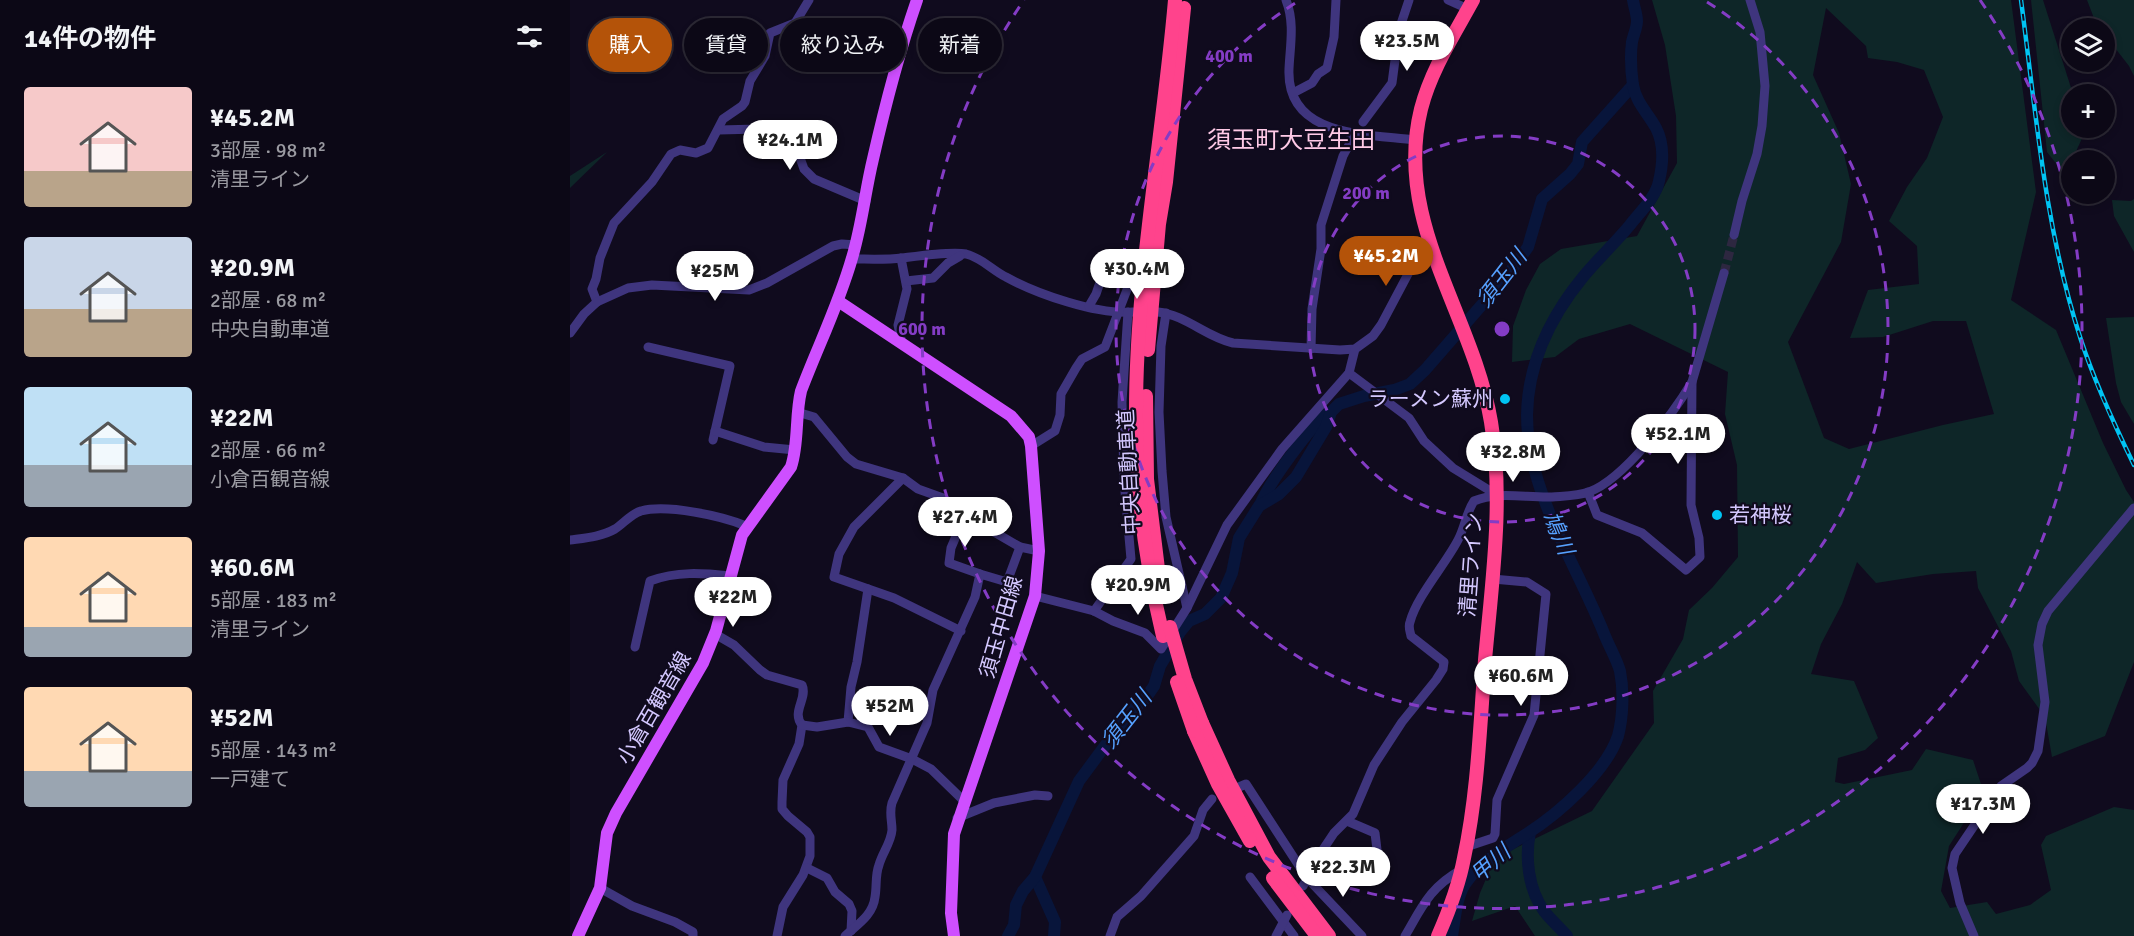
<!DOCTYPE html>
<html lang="ja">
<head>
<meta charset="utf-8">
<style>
	body { margin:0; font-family:Signika,"Noto Sans JP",sans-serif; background:#15111f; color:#f1f3f6; height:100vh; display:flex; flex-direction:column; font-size:22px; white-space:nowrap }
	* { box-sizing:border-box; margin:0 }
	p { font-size:20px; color:#9a9aa1 }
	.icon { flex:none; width:33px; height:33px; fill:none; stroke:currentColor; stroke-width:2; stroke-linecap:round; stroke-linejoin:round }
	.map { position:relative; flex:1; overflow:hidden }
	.details { display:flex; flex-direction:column; background:#0c0816; width:570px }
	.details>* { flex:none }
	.guide { position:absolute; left:18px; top:18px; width:570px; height:54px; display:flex; gap:12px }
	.buttons { position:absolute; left:1491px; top:18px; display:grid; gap:12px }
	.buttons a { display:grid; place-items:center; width:54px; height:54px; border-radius:50%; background:#0c0816; box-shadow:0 3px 9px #0003,0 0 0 2px #2c2935; font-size:30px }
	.price { position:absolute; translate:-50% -51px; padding:0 14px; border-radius:21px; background:#fff; color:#222; font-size:20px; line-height:39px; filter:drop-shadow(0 2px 3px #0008) }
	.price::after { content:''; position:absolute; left:50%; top:36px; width:18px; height:14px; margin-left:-9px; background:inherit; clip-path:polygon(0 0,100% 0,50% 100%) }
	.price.on { background:#b45309; color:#fff }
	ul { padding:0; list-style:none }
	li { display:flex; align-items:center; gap:18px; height:150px; padding:0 24px }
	li span { display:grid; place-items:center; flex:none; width:168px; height:120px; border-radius:6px; color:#555 }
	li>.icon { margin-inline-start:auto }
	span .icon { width:72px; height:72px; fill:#fffc; stroke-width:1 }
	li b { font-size:26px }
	h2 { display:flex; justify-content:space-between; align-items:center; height:72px; padding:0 24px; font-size:26px }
	.chip { padding:0 21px; border-radius:27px; background:#0c0816; box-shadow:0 3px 9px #0003,0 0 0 2px #2c2935; font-size:21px; line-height:54px }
	.chip.on { background:#b45309; color:#fff }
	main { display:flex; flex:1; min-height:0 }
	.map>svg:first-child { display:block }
	.green { fill:#0e2628; fill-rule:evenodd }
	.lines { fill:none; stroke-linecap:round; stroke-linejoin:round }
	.river { stroke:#08153b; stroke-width:12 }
	.minor-tunnel { stroke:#2d2740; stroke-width:9; stroke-dasharray:9 4.5; stroke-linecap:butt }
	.minor { stroke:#3f357e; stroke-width:9 }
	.major { stroke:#ce4fff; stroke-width:12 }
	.highway { stroke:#ff438c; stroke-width:14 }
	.rail-casing { stroke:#00c4f3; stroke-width:4.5 }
	.rail { stroke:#100b1e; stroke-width:2; stroke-dasharray:7; stroke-linecap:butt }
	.highway-bridge { stroke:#ff438c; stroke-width:14 }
	.ring { fill:none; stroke:#843cc5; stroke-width:3; stroke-dasharray:10 8 }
	.poi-dot { fill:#00c4f3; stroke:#100b1e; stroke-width:2 }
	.labels { text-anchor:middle; stroke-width:4.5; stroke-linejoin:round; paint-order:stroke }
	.poi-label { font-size:21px; fill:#d4c8ff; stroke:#100b1e; text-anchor:end }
	.street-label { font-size:21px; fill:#d4c8ff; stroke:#100b1e }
	.water-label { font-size:22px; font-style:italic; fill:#56a1ff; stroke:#100b1e }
	.quarter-label { font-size:24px; fill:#ffcae7; stroke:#100b1e }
	.centre { fill:#843cc5; stroke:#100b1e; stroke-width:3 }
	.ring-label { font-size:18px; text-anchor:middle; font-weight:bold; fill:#843cc5; stroke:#100b1e; stroke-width:4.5; stroke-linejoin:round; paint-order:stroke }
</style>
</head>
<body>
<main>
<section class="details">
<h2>14件の物件<svg class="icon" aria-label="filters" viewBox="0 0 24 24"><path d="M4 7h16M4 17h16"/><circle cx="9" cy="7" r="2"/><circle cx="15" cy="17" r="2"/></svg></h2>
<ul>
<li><span style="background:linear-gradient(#f6c9c9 70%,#b9a48a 0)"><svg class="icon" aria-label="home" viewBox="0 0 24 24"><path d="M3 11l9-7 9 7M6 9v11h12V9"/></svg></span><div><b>¥45.2M</b><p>3部屋 · 98 m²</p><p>清里ライン</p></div></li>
<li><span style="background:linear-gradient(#c9d6e8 60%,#b9a48a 0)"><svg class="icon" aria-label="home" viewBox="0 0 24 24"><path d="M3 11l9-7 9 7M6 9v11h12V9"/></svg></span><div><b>¥20.9M</b><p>2部屋 · 68 m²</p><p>中央自動車道</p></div></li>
<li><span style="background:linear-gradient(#bfe0f5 65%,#9aa5b1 0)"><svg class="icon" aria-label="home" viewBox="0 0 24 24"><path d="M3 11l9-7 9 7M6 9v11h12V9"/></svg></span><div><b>¥22M</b><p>2部屋 · 66 m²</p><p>小倉百観音線</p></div></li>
<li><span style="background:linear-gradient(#ffd9b3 75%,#9aa5b1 0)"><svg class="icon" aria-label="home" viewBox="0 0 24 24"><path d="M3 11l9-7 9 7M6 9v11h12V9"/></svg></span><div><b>¥60.6M</b><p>5部屋 · 183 m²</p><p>清里ライン</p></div></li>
<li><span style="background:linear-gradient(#ffd9b3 70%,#9aa5b1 0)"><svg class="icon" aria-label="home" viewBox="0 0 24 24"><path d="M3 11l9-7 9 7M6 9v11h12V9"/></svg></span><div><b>¥52M</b><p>5部屋 · 143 m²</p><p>一戸建て</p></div></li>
</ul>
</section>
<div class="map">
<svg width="1564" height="936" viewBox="0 0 1564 936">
	<rect width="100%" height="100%" fill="#100b1e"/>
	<g class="green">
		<path d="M1082,0H1441L1466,192L1441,300L1486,330L1533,443L1556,490L1564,502V662L1535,736L1482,757L1475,717L1449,681L1441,651L1408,588L1406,571L1363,574L1306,583L1287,562L1272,604L1251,644L1241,674L1284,681L1308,738L1295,750L1268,758L1265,782L1274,784L1342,770L1356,749L1403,760L1411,784L1406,804L1379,846L1371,891L1380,908L1417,902L1426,914L1460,905L1481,890L1471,845L1476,836L1544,807L1564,810V936H965L945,906L902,921L910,893L925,858L1022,811L1084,723L1083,691L1113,639L1119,610L1142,588L1168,557L1167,465L1155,414L1158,372L1060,324L1009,339L985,357L942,362L943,326L956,290L970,264L991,249L1067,236L1107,163L1106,116L1095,45ZM1256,8L1296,46L1298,58L1327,62L1354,70L1373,117L1357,158L1337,187L1319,221L1347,246L1349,284L1298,290L1280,338L1313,337L1363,321H1396L1424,414L1373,425L1279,449L1254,438L1218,342L1271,242L1281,184L1269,133L1243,75Z"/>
		<path d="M1461,0H1473L1503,94H1502V128H1514L1515,132L1495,175L1477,152Z"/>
		<path d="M1517,0H1564V76L1559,66L1535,35L1534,28H1530L1527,26Z"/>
		<path d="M37,152L0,188V176Z"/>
		<path d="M1564,199V252L1544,216L1542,200L1561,201Z"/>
		<path d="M1564,317V424L1551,402L1546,383L1536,318Z"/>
	</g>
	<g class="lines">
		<g class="river">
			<path d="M690,505C699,483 741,424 760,412"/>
			<path d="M960,832C955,857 958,889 974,911C981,920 990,928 997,936"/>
			<path d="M465,877L485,922L484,936"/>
			<path d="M438,936L444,925L446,905L453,891L465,877L509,781L560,712L575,699L584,686L590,666L610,632L619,621L635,614L651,598L662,573L669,538L689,506L709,494L726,477L756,427L761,412L769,404L794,396L824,390L840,384L855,370L937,276L958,247L972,199L1000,174L1008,164L1012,142L1063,85"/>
			<path d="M882,936C885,920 886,898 895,884C911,861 935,848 958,833C989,813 1036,772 1048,736C1053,717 1054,691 1050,671C1047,660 1040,648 1035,636C1020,598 1000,562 984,524C969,489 957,453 957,415C958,363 981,316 1013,277C1028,259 1045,243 1060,225C1070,212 1086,197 1089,181C1093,164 1094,143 1086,128C1078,113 1066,103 1063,85C1061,71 1060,57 1062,42C1063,36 1067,28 1067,21C1067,14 1064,7 1063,0"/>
		</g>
		<path class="minor-tunnel" d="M1154,273L1164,235"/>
		<g class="minor">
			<path d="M716,0C725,23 720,46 719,69C716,138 798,134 845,140"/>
			<path d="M878,0L898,9"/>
			<path d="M723,93L742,83L748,74L757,68L764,37L766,0"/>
			<path d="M793,122L822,83L829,30L839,0"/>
			<path d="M149,130L188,129L204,134L228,152L234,169L244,179L296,201"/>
			<path d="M1164,235L1172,201L1187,154L1192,126L1195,86L1190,32L1180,0"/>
			<path d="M331,258L337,289L328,325L332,344"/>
			<path d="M282,259C298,259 316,260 332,258C348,256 382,251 396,254C412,258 422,270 436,277C467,294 527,315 563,312"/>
			<path d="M336,281L363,278L378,263L390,256"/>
			<path d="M27,302L22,289L26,279L30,258L44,223L82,182L101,154L110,150L126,153L138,148L153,119L172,106L175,102L180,81L195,56L200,33L225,23L239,0"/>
			<path d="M588,312C616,315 636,337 663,343L770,350L785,349L803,336L811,325L846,259L859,240"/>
			<path d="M596,313L591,346L589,412L592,471L596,517L617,608"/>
			<path d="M0,333L14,314L27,302L58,288L82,285L179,290L197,283L263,246L272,244L286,245"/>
			<path d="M78,347L160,366L143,440"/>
			<path d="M741,349L742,309L751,249V225L773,156L781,141"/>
			<path d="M779,373L839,418L854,441L883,468L927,495"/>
			<path d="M227,412L244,417L277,457L286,464L333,478L348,489L373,498L395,515L450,547L469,551"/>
			<path d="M145,431L194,447L225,450"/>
			<path d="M461,446L485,431L490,415L491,394L506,368L512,359L535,347L563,274L536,265L526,294L519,306"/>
			<path d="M333,478L284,527L269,554L264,577L324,598L391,631"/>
			<path d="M1018,492L1027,515L1072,533L1116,570L1130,557L1129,538L1121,505L1122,382L1154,273"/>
			<path d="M395,515L381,548L379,563L410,574"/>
			<path d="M0,540C15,538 31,537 45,529C53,524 62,513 71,511C97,504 152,516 176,526"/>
			<path d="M465,596L524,611L543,621L575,633L591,649L617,608L657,525L712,449L779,373L785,349"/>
			<path d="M524,611L561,559L554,480L552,402L558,312"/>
			<path d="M145,634L164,645L190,670L197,675L232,685C238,698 221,712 232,725L229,744L213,780L212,802V809L218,816L237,832L240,837V856L233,875L213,907L207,936"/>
			<path d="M65,647L80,581C107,571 132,573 161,576"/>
			<path d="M278,722L281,687L287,662L298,589"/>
			<path d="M232,725L247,727L278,722L298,727L309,747L342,759L361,769L394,801"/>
			<path d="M669,787L676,784L737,878L792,936"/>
			<path d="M387,818L424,803L465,795L478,796"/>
			<path d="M777,821L805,833L808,858"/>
			<path d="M896,847L923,838L925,834L927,800L964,715L976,594L957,582L923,579"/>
			<path d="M237,868L257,878L265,892L279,904L282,911L281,931"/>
			<path d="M680,877L724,936"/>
			<path d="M733,886L754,848L764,833L783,814L804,765L832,722L866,680L873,669L874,662L841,636C840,631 838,627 840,622C847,596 875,565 888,540C895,527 896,513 904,501C928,491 956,498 982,497C993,496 1008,496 1019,492C1054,479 1103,414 1122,382"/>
			<path d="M30,888L62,906L105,922L123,932V936"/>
			<path d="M275,936C288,924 303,915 305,897C307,886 305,875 309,865C312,853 321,843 322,830C322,820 319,813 322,803L357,723L363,690L405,597L410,574L437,582L450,547"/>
			<path d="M540,936L547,917L571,896L624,836L633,810L642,799"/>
			<path d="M706,936L717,915"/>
			<path d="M835,936C852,907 860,887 891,870"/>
			<path d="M1404,936L1390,903L1382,868L1385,854L1431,786L1457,768L1462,763L1468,751L1475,702L1468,645L1472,624L1478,611L1564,508"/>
		</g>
		<g class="major">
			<path d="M268,301L441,416L459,437L461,446L469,551L465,596L384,834L381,913L384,936"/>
			<path d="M8,936L30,888L37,833L46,813L133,663L146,631L172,535L221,467C229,443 225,416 231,391C248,346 269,304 282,258C292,225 295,192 303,159C315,106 329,52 347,0"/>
		</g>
		<g class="highway">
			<path d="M578,350L589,224L596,182L614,8"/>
			<path d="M576,396L577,479L589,577"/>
			<path d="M593,636C576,565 566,493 566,420C565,279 593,140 605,0"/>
			<path d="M632,723L658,780L699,857L759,936"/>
			<path d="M624,731L648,784L680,841"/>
			<path d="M703,878L747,936"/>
			<path d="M868,936C879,911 889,885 894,858C908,793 910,725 915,660C922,581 934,500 921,422C903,314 823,223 851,109C861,70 884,35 903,0"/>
		</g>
		<defs>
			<path id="rail" d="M1451,0C1466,113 1475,230 1511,340C1525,383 1544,424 1564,465"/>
		</defs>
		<use href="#rail" class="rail-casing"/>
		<use href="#rail" class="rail"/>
		<g class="highway-bridge">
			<path d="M600,627L615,679L632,723"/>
			<path d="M607,682L624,731"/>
		</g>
	</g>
	<g class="ring">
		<circle cx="932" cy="329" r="193"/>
		<path d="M1137 2A386 386 0 1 1 727 2"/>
		<path d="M1410 0A580 580 0 1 1 454 0"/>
	</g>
	<g class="poi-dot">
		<circle cx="935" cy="399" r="6"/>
		<circle cx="1147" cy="515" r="6"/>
	</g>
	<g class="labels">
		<g class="poi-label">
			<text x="923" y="406">ラーメン蘇州</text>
			<text x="1159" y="522" text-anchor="start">若神桜</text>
		</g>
		<g class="street-label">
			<text transform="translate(559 472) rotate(-93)" y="7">中央自動車道</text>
			<text transform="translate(901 565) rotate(-86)" y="7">清里ライン</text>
			<text transform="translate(431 627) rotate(-74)" y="7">須玉中田線</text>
			<text transform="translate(84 708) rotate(-60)" y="7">小倉百観音線</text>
		</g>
		<g class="water-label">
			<text transform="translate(931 278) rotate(-52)" y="8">須玉川</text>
			<text transform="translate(989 533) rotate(67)" y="8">鳩川</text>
			<text transform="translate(556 719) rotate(-52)" y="8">須玉川</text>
			<text transform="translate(920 863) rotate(-41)" y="8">甲川</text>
		</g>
		<g class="quarter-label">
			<text x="721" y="148">須玉町大豆生田</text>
		</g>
	</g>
	<circle cx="932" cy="329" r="9" class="centre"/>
	<g class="ring-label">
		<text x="659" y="62">400 m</text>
		<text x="796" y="199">200 m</text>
		<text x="352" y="335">600 m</text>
	</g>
</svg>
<div class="buttons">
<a><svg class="icon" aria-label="layers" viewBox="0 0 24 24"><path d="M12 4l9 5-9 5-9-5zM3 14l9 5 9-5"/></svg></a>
<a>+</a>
<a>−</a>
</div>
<b class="price" style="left:837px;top:72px">¥23.5M</b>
<b class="price" style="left:220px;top:171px">¥24.1M</b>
<b class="price on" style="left:816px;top:287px">¥45.2M</b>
<b class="price" style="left:567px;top:300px">¥30.4M</b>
<b class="price" style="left:145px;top:302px">¥25M</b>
<b class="price" style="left:1108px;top:465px">¥52.1M</b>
<b class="price" style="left:943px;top:483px">¥32.8M</b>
<b class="price" style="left:395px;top:548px">¥27.4M</b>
<b class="price" style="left:568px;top:616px">¥20.9M</b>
<b class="price" style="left:163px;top:628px">¥22M</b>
<b class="price" style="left:951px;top:707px">¥60.6M</b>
<b class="price" style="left:320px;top:737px">¥52M</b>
<b class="price" style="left:1413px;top:835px">¥17.3M</b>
<b class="price" style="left:773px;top:898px">¥22.3M</b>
<div class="guide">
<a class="chip on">購入</a>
<a class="chip">賃貸</a>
<a class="chip">絞り込み</a>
<a class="chip">新着</a>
</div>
</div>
</main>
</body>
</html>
